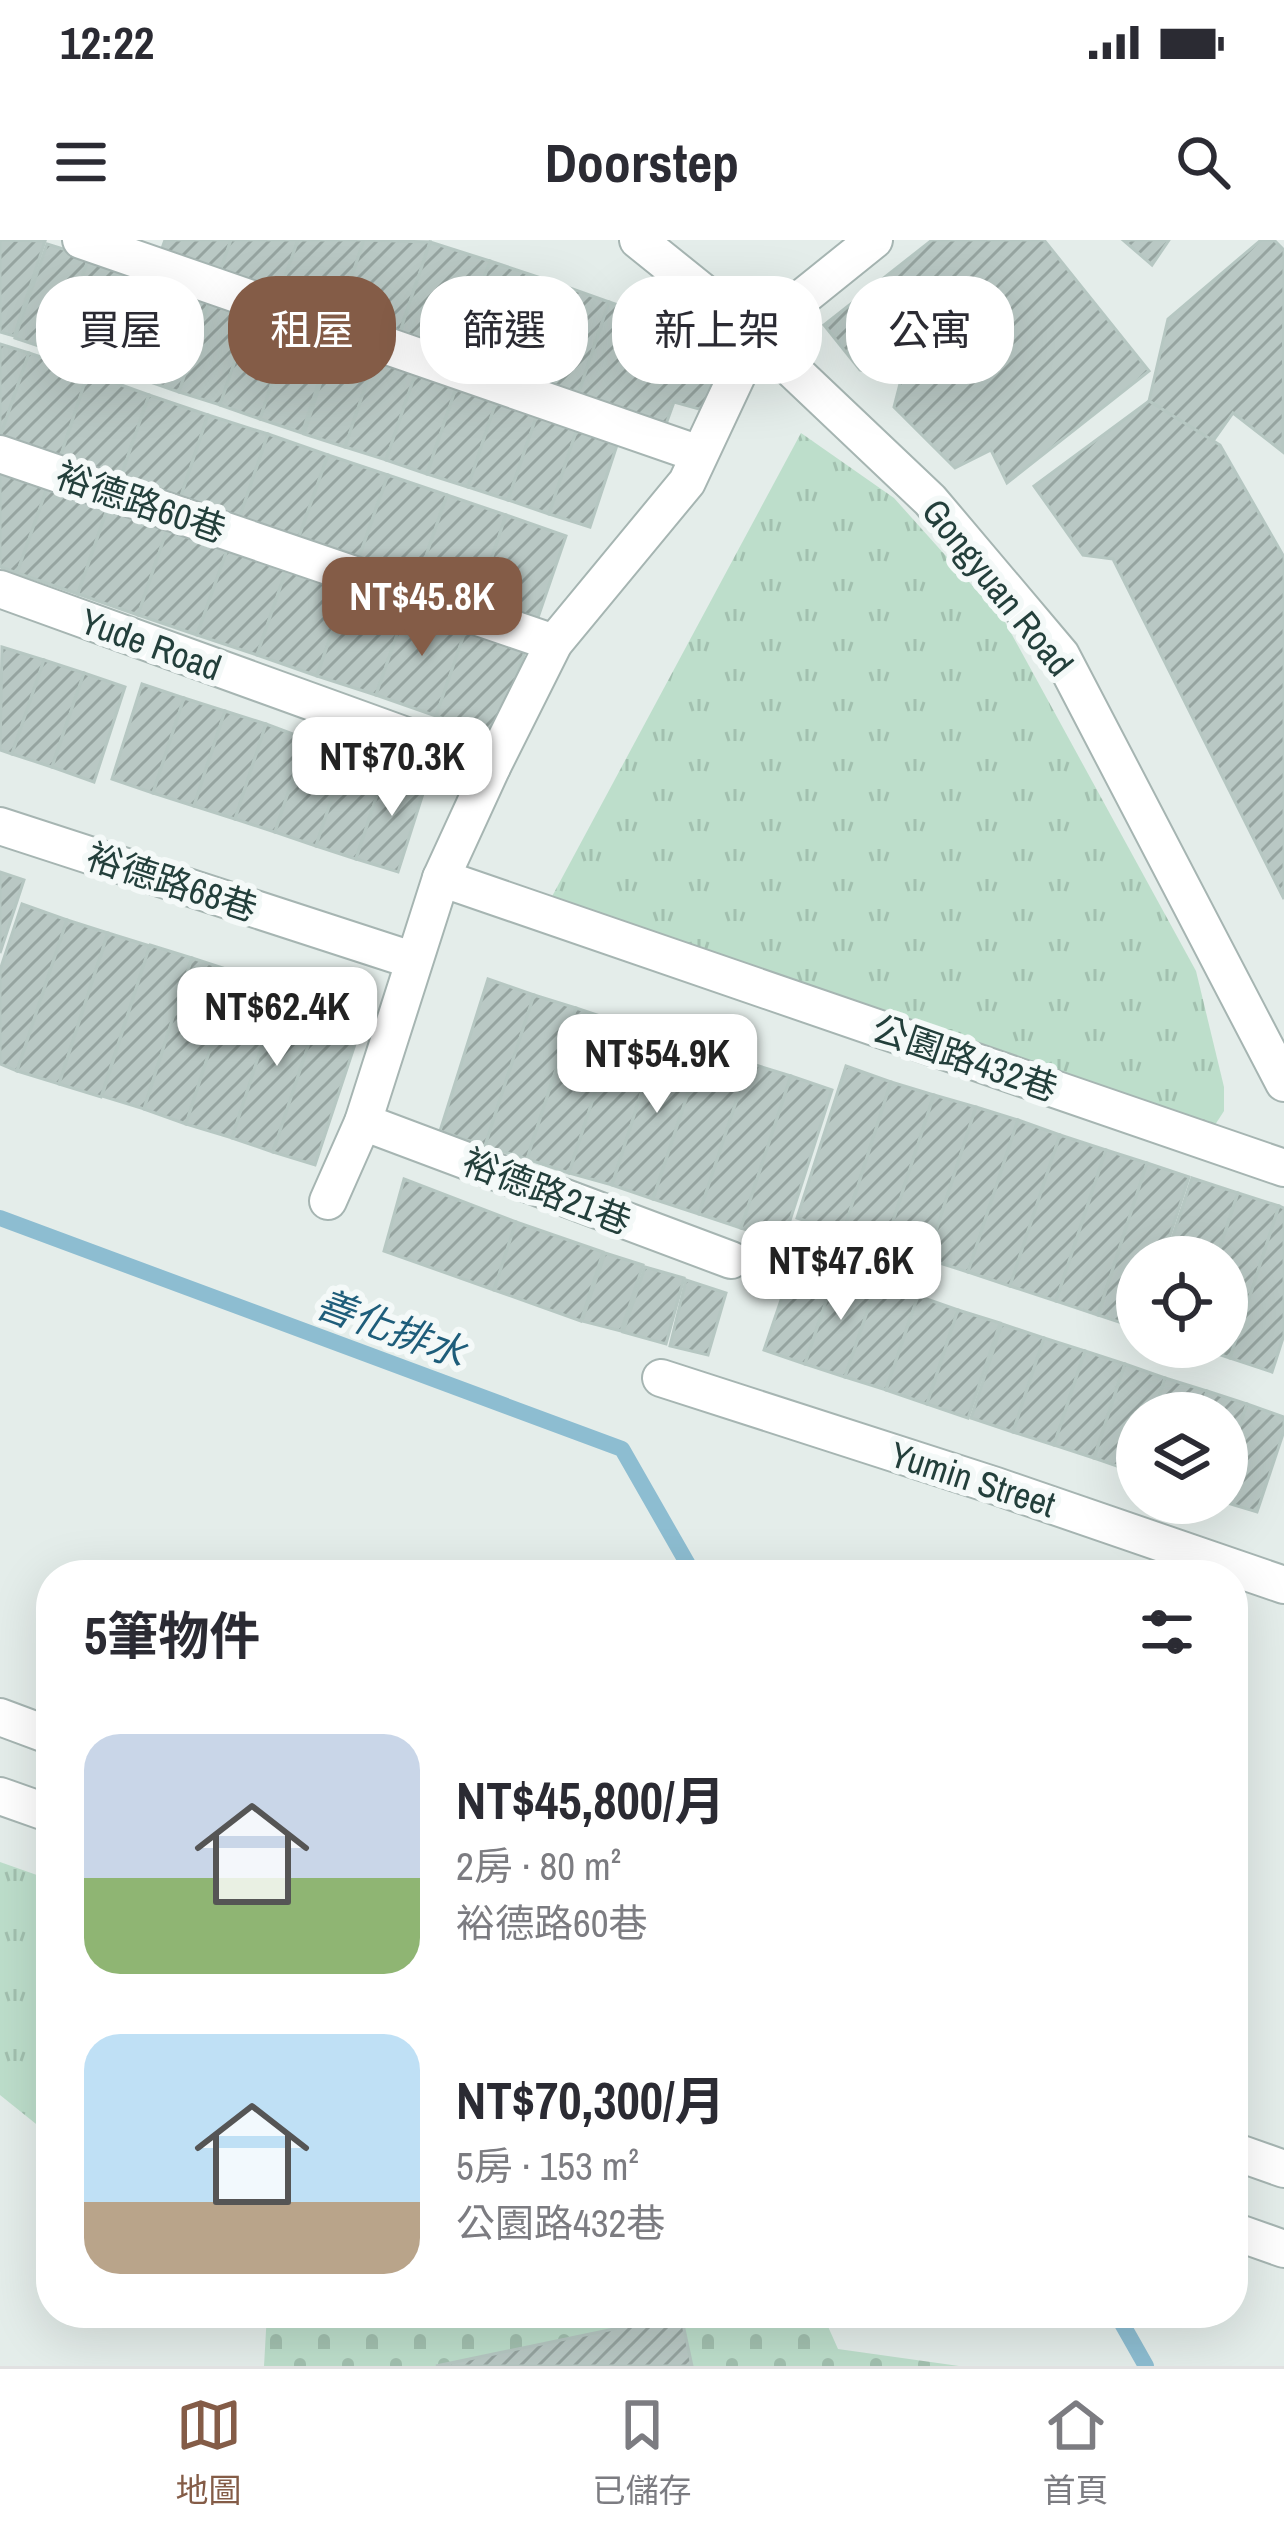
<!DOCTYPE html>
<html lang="zh-TW">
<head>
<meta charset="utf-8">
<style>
	body { margin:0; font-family:"Archivo Narrow","Noto Sans TC",sans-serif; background:#f7f7f7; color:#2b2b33; height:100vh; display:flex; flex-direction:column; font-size:45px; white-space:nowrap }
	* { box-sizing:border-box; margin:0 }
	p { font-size:39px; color:#7c7c81 }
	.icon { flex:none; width:66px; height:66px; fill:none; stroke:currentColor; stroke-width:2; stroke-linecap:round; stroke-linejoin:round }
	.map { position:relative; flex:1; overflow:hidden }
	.details { position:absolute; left:36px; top:1320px; width:1212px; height:768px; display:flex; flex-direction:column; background:#fff; border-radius:48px; box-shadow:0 12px 48px #0002 }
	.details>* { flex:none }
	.top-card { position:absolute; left:36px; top:36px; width:1212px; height:108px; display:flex; gap:24px }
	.fabs { position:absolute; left:1116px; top:996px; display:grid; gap:24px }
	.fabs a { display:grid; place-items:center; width:132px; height:132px; border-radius:50%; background:#fff; box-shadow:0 12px 48px #0002; font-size:60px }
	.price { position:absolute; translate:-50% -102px; padding:0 27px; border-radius:24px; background:#fff; color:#222; font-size:39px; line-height:78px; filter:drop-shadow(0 3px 6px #0008) }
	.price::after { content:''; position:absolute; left:50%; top:72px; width:36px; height:27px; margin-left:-18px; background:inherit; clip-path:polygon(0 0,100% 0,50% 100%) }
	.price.active { background:#845c47; color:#fff }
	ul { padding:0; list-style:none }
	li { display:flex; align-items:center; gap:36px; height:300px; padding:0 48px }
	li span { display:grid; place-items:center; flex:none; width:336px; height:240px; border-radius:36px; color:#555 }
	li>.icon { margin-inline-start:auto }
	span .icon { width:144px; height:144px; fill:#fffc; stroke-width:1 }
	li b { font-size:51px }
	h2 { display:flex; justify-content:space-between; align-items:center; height:144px; padding:0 48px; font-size:51px }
	.tag { padding:0 42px; border-radius:48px; background:#fff; box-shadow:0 12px 48px #0002; font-size:42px; line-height:108px }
	.tag.active { background:#845c47; color:#fff }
	.status { display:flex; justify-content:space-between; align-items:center; height:84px; padding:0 60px; background:#fff; direction:ltr }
	.status svg { height:33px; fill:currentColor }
	header { display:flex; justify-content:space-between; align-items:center; height:156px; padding:0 48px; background:#fff; font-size:54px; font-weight:700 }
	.menu { display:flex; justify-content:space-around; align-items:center; height:168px; border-top:3px solid #e1e1e2; background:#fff; font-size:33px; color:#7c7c81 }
	.menu a { display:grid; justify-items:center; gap:6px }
	.menu .active { color:#845c47 }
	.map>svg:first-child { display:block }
	.cemetery { fill:url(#cemetery-stones) }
	.park { fill:url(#park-tufts) }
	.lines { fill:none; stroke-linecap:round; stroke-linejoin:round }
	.stream { stroke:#8dbdd1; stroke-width:16 }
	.building { fill:url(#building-hatch); stroke:#b6c7c2; stroke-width:3 }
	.minor-casing { stroke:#a6b5b2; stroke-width:40 }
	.minor { stroke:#fff; stroke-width:36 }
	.labels { text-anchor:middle; stroke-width:12; stroke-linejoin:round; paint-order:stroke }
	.street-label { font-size:36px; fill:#233f3b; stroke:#f4f9f8 }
	.water-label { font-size:39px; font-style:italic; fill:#1e5d7a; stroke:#f4f9f8 }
</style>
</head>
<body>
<div class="status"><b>12:22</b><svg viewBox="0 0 49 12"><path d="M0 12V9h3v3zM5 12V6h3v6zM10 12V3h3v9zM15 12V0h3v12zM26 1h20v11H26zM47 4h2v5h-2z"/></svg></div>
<header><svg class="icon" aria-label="menu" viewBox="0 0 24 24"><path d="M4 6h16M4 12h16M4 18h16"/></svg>Doorstep<svg class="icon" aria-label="search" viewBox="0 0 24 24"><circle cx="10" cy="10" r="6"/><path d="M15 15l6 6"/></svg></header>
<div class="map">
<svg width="1284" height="2126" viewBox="0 0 1284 2126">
	<defs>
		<pattern id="cemetery-stones" width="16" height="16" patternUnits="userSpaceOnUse" patternTransform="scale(3)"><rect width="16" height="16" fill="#bddecb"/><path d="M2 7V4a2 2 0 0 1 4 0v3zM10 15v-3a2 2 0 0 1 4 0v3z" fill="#a2c0af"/></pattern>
		<pattern id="park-tufts" width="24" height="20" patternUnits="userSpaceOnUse" patternTransform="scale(3)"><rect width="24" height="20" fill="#bddecb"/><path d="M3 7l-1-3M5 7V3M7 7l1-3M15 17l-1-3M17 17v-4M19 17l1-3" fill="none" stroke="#a2c0af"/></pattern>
		<pattern id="building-hatch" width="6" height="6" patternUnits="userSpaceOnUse" patternTransform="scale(3)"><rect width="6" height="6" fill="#b9c8c4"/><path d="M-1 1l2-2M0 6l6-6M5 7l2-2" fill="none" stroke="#96a4a0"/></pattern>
	</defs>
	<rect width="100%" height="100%" fill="#e4edea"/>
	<path class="cemetery" d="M267,2073H822L838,2109L959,2126H264Z"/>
	<g class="park">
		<path d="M801,193L894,258L1005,382L1196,731L1224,847V871L1213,888L1187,894L534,690Z"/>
		<path d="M0,1622L51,1640V1896L0,1855Z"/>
	</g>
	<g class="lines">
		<g class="stream">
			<path d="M0,978L622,1209L694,1335"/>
			<path d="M1116,2073L1146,2126"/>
		</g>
	</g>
	<g class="building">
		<path d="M0,0L45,1L14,96L0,92Z"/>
		<path d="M165,0H231L219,34L160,14Z"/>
		<path d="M231,0H298L279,54L219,34Z"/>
		<path d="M298,0H364L339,74L279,54Z"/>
		<path d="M364,0L430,2L399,95L339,74Z"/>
		<path d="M932,0H1044L1149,131L1007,243L991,210L955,228L894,167L901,140L860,130L824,85Z"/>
		<path d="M1123,0H1169L1152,25Z"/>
		<path d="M1261,0H1274L1284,10L1283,212L1233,173L1213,201L1149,161L1168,79Z"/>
		<path d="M430,2L490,21L458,114L399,95Z"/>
		<path d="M47,4L89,17L57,112L15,98Z"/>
		<path d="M89,17L130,31L98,125L57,112Z"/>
		<path d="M490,21L550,41L518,135L458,114Z"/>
		<path d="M130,31L170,44L139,138L98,125Z"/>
		<path d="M550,41L609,62L578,155L518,135Z"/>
		<path d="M170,44L210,58L179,152L139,138Z"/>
		<path d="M210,58L252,71L220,165L179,152Z"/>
		<path d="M609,62L663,80L722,147L710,172L674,162L666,184L578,155Z"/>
		<path d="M252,71L291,84L260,179L220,165Z"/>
		<path d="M291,84L333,98L302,193L260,179Z"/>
		<path d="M335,99L377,112L345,207L304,194Z"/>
		<path d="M0,104L29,113L0,197Z"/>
		<path d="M377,112L418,126L386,220L345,207Z"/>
		<path d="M29,113L88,133L57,227L0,197Z"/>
		<path d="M418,126L459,139L427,234L386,220Z"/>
		<path d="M88,133L149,155L117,248L57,227Z"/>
		<path d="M459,139L499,153L468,247L427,234Z"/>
		<path d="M499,153L540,166L508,260L468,247Z"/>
		<path d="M149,155L208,175L177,268L117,248Z"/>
		<path d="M1149,161L1220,205L1284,317V659L1113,319L1083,315L1034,246Z"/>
		<path d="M540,166L580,180L549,274L508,260Z"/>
		<path d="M208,175L268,194L236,288L177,268Z"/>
		<path d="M580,180L621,193L590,287L549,274Z"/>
		<path d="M268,194L328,215L295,308L236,288Z"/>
		<path d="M328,215L388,235L355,329L295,308Z"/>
		<path d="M0,223L50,240L17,333L0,327Z"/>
		<path d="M388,235L447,255L415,348L355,329Z"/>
		<path d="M50,240L110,261L78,354L17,333Z"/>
		<path d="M447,255L506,275L475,369L415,348Z"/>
		<path d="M110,261L170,281L138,375L78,354Z"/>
		<path d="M506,275L566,296L534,389L475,369Z"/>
		<path d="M170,281L230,302L197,395L138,375Z"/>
		<path d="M230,302L289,322L257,415L197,395Z"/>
		<path d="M289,322L349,342L317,436L257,415Z"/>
		<path d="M349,342L408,363L376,455L317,436Z"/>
		<path d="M408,363L468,383L436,476L376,455Z"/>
		<path d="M468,383L528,403L495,497L436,476Z"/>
		<path d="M2,407L44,420L12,514L0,510Z"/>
		<path d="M44,420L84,433L52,527L12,514Z"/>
		<path d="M84,433L125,447L94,542L52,527Z"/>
		<path d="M142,444L184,458L153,553L112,539Z"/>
		<path d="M184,458L225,471L194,566L153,553Z"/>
		<path d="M225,471L266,484L235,579L194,566Z"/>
		<path d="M266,484L306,499L275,592L235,579Z"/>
		<path d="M306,499L347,512L316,606L275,592Z"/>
		<path d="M347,512L387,525L356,619L316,606Z"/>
		<path d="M387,525L428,538L398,632L356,619Z"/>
		<path d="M0,632L24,640L0,713Z"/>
		<path d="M22,664L67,680L17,831L0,824V730Z"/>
		<path d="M67,680L108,693L59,844L17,831Z"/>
		<path d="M108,693L150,706L101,857L59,844Z"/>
		<path d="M150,705L192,718L144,869L102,856Z"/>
		<path d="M192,718L235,732L186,884L144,869Z"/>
		<path d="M235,732L281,747L232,898L186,884Z"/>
		<path d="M488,739L534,755L485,906L440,891Z"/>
		<path d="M281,747L323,761L273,912L232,898Z"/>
		<path d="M534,755L576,768L527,919L485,906Z"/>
		<path d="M323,761L365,774L315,925L273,912Z"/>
		<path d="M576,768L618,782L569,933L527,919Z"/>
		<path d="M618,782L660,794L612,945L569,933Z"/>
		<path d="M660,794L703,808L653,959L612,945Z"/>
		<path d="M703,808L749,823L699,974L653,959Z"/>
		<path d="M749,823L791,836L741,988L699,974Z"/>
		<path d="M846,826L891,842L843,993L797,978Z"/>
		<path d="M791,836L832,850L783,1002L741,988Z"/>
		<path d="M891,842L934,855L885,1006L843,993Z"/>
		<path d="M934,855L976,867L927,1019L885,1006Z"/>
		<path d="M976,867L1018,880L968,1032L927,1019Z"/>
		<path d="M1018,880L1060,895L1010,1046L968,1032Z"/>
		<path d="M1060,895L1106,910L1056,1061L1010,1046Z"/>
		<path d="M1106,910L1147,923L1098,1075L1056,1061Z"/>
		<path d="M1147,923L1189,937L1163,1017H1137V1088L1098,1075Z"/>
		<path d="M1192,938L1238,953L1217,1017H1166Z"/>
		<path d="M404,939L516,982L494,1050L384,1011Z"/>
		<path d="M1238,953L1279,966L1230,1118L1197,1107H1227V1017H1217Z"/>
		<path d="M1279,966L1284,968V1095L1272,1132L1230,1118Z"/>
		<path d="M516,982L603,1012L581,1081L494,1050Z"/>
		<path d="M605,1013L643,1025L621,1091L582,1081Z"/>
		<path d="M796,1016L837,1029L805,1124L764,1110Z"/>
		<path d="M645,1027L684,1038L666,1104L623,1092Z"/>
		<path d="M837,1029L877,1043L845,1137L805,1124Z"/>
		<path d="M686,1040L726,1053L708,1115L670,1106Z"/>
		<path d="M877,1043L918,1056L886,1150L845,1137Z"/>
		<path d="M918,1056L958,1070L927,1164L886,1150Z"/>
		<path d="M958,1070L1000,1083L968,1178L927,1164Z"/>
		<path d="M1002,1084L1044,1098L1013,1192L971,1178Z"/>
		<path d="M1044,1098L1085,1111L1054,1205L1013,1192Z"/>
		<path d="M1085,1111L1125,1124L1094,1218L1054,1205Z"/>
		<path d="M1125,1124L1165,1138L1154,1173H1137L1134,1232L1094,1218Z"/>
		<path d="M1165,1138L1207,1151L1200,1173H1154Z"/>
		<path d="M1207,1151L1247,1164L1227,1225V1173H1200Z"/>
		<path d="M1247,1164L1284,1177V1191L1257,1272L1227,1263V1225Z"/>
		<path d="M681,2075L692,2126H436Z"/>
	</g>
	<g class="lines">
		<defs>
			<g id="minor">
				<path d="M81,0L699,214"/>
				<path d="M638,0L756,95L930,260L1061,415L1284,843"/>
				<path d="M0,214L554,403"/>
				<path d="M0,349L492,527L554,403L687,242L756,95L874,0"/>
				<path d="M0,586L412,720"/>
				<path d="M441,638L1284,928"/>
				<path d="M363,882L731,1020"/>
				<path d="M328,961L363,882L441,638L492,527"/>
				<path d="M661,1138L996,1246L1284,1345"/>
				<path d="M0,1477L51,1496"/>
				<path d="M0,1556L51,1574"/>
				<path d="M1233,1911L1284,1929"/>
				<path d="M1233,1991L1284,2009"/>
			</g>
		</defs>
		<use href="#minor" class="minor-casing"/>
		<use href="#minor" class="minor"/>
	</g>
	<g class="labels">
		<g class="street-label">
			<text transform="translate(141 262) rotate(19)" y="13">裕德路60巷</text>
			<text transform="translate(998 347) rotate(51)" y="13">Gongyuan Road</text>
			<text transform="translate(151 404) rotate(20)" y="13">Yude Road</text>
			<text transform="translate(172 642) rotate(18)" y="13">裕德路68巷</text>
			<text transform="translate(965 818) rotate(19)" y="13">公園路432巷</text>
			<text transform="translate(547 951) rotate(21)" y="13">裕德路21巷</text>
			<text transform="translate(973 1239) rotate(18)" y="13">Yumin Street</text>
		</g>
		<g class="water-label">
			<text transform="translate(391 1088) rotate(20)" y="14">善化排水</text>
		</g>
	</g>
</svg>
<div class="fabs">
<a><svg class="icon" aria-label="locate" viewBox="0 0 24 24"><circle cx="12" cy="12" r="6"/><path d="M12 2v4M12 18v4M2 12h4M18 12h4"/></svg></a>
<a><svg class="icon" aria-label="layers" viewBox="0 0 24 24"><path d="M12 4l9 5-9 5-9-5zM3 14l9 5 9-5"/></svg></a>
</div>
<b class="price active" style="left:422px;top:419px">NT$45.8K</b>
<b class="price" style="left:392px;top:579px">NT$70.3K</b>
<b class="price" style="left:277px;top:829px">NT$62.4K</b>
<b class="price" style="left:657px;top:876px">NT$54.9K</b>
<b class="price" style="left:841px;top:1083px">NT$47.6K</b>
<div class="top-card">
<a class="tag">買屋</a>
<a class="tag active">租屋</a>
<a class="tag">篩選</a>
<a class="tag">新上架</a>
<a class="tag">公寓</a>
</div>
<section class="details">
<h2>5筆物件<svg class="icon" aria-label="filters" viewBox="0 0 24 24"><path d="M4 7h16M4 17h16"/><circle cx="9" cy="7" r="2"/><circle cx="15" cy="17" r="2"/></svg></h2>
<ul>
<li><span style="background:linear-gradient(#c9d6e8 60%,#8fb573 0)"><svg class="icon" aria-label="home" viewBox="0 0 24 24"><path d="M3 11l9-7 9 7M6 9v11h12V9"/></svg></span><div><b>NT$45,800/月</b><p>2房 · 80 m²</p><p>裕德路60巷</p></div></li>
<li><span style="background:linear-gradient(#bfe0f5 70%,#b9a48a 0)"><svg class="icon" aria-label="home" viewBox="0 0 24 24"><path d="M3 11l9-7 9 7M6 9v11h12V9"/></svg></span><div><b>NT$70,300/月</b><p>5房 · 153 m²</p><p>公園路432巷</p></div></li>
</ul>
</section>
</div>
<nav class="menu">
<a class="active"><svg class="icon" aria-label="map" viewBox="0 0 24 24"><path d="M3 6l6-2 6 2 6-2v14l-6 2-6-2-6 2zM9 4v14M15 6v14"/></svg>地圖</a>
<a><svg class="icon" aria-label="saved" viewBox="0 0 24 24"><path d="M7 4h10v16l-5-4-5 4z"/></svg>已儲存</a>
<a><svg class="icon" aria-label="home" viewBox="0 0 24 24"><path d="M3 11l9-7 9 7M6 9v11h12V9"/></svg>首頁</a>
</nav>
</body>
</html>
